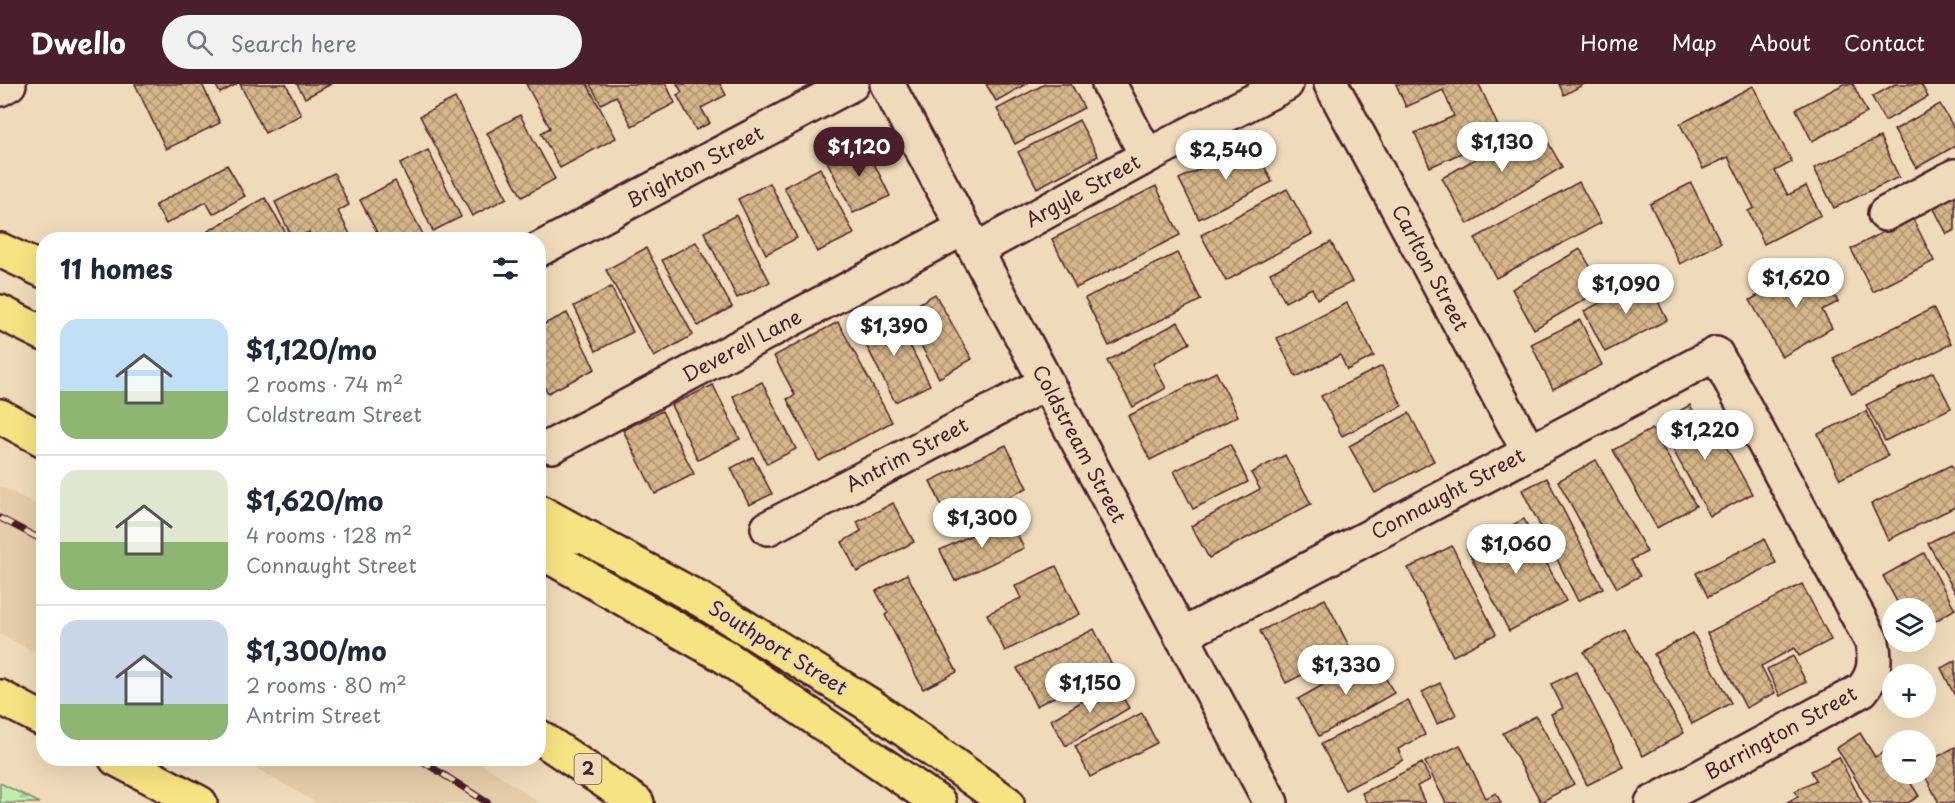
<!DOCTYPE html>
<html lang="en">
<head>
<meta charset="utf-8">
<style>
	body { margin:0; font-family:"Playpen Sans",sans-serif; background:#f2f2f3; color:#1f2937; height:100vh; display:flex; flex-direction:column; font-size:22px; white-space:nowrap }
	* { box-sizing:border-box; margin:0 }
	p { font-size:20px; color:#747a83 }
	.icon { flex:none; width:33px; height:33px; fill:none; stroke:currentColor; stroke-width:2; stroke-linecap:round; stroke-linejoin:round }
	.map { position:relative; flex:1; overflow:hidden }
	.sheet { position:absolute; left:36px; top:148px; width:510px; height:534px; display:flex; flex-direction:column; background:#fff; border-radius:24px; box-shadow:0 6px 24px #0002 }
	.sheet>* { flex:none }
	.tools { position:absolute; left:1882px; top:514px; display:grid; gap:12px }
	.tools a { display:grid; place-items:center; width:54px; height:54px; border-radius:50%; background:#fff; box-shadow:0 6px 24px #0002; font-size:30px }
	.price { position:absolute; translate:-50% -51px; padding:0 14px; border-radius:21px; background:#fff; color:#222; font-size:20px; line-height:39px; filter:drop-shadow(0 2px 3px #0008) }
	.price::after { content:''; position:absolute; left:50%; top:36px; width:18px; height:14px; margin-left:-9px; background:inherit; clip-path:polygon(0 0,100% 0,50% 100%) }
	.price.selected { background:#4a1f2b; color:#fff }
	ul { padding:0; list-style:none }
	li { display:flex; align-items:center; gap:18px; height:150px; padding:0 24px }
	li+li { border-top:2px solid #e0e1e3 }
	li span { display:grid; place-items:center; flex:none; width:168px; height:120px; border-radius:18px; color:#555 }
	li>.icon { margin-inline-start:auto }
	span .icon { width:72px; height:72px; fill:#fffc; stroke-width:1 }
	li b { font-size:26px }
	h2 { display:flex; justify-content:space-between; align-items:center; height:72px; padding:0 24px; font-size:26px }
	header { display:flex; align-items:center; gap:36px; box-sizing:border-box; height:84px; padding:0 30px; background:#4a1f2b; color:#fff }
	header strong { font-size:28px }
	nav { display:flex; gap:33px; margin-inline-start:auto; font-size:21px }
	.search { width:420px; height:54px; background:#f2f2f3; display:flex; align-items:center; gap:15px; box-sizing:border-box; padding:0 21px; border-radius:33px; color:#747a83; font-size:22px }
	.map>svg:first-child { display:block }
	.built { fill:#e5cca8 }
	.forest { fill:url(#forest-firs); stroke:#83876d; stroke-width:1.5 }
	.building { fill:url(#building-cross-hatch); stroke:#4a1f2b; stroke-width:1.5 }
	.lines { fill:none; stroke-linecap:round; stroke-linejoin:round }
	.minor-casing { stroke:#4a1f2b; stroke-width:38 }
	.major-casing { stroke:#4a1f2b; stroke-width:38 }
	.highway-casing { stroke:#4a1f2b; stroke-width:38 }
	.minor { stroke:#efdbb9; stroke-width:33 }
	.major { stroke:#f6e381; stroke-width:33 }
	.highway { stroke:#f6e381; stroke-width:33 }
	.rail-casing { stroke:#4a1f2b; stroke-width:7 }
	.rail { stroke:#efdbb9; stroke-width:4.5; stroke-dasharray:14; stroke-linecap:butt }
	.labels { text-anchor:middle; stroke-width:4.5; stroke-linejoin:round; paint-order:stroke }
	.shield { fill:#efdbb9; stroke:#7c5756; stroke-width:1.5 }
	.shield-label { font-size:18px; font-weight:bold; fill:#4a1f2b }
	.street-label { font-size:20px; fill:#4a1f2b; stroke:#efdbb9 }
</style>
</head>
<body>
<header>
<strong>Dwello</strong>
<div class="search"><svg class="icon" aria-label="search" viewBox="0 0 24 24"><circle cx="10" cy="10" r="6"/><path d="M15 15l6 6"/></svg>Search here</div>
<nav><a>Home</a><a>Map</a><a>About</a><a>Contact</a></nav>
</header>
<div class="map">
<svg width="1955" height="719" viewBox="0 0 1955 719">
	<defs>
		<pattern id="forest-firs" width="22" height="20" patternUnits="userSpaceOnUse" patternTransform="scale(1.5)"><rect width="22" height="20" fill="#bcefaf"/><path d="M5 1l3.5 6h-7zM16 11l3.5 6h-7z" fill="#a3cc97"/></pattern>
		<pattern id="building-cross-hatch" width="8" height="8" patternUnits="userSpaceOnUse" patternTransform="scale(1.5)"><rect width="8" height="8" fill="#d6b789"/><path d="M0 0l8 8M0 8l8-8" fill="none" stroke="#b09470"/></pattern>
	</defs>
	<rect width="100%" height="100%" fill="#efdbb9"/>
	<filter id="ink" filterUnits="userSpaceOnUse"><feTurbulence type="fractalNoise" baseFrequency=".0167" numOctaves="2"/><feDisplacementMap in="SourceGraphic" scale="12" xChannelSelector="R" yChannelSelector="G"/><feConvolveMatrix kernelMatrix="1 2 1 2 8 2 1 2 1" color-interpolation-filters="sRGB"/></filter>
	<g filter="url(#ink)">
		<g class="built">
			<path d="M0,402L43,424V572L0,550Z"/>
			<path d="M240,675H475L540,719H317Z"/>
		</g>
		<path class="forest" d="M0,699L40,719H0Z"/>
		<g class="building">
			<path d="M135,0H202L220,39L166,65Z"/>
			<path d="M215,0H237L220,9Z"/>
			<path d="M240,0H286L301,31L265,49Z"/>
			<path d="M297,0H331L305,14Z"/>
			<path d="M526,0H587L616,54L560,84L541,49L550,44Z"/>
			<path d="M590,0H666L675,19L632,42L616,12L601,20Z"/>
			<path d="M677,0H720L726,11L701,24L710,39L696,46L677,11L682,8Z"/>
			<path d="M986,0H1026L996,17Z"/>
			<path d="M1045,0H1071L1084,24L1015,60L997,25Z"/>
			<path d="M1396,0H1479L1502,51L1430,83L1415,49L1454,32L1443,6L1406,23Z"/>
			<path d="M1559,0H1584L1564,11Z"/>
			<path d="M1844,0H1853L1867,29L1812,57L1796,25Z"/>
			<path d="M1895,0H1921L1928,13L1885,37L1872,13Z"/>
			<path d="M1753,2L1792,78L1775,87L1788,111L1806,102L1821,131L1764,160L1748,127L1754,124L1728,73L1703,85L1680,40Z"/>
			<path d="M455,14L507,114L472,132L420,32Z"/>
			<path d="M1940,20L1955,46V62L1916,84L1894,46Z"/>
			<path d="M520,31L555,95L522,113L487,49Z"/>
			<path d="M1079,36L1098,72L1037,104L1018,68Z"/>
			<path d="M1537,39L1562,83L1468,140L1442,94Z"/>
			<path d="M1880,53L1899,93L1834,124L1814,84Z"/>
			<path d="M864,59L890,112L853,129L827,77Z"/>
			<path d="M1253,59L1272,98L1199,135L1179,95Z"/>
			<path d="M428,66L461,133L433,147L400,80Z"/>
			<path d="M227,81L245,112L213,130L206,118L166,140L155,121Z"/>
			<path d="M820,84L854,150L817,168L784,103Z"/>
			<path d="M334,89L349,121L338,127L353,156H313L309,148L293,156L275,118Z"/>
			<path d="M395,97L426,156H381L360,116Z"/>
			<path d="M1579,98L1601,139L1496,194L1475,154Z"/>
			<path d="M770,99L797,154L766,170L738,115Z"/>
			<path d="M1691,99L1721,159L1680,180L1650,120Z"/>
			<path d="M1156,102L1180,151L1076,204L1052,155Z"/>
			<path d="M1955,104V146L1947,150L1930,117Z"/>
			<path d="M1287,105L1312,150L1226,197L1201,151Z"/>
			<path d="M265,114L290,156H213L208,147Z"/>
			<path d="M736,131L770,198L737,214L704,148Z"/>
			<path d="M1912,133L1934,177L1873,208L1851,165Z"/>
			<path d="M696,158L732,223L698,242L662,176Z"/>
			<path d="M1331,158L1352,198L1317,215L1312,204L1285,218L1270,189Z"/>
			<path d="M646,164L693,251L654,273L606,186Z"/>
			<path d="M1580,165L1603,205L1534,245L1512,205Z"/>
			<path d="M1177,169L1201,216L1109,262L1085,214Z"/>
			<path d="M1816,178L1838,218L1822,226L1832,244L1782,273L1750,216Z"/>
			<path d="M1647,195L1667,236L1605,268L1584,227Z"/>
			<path d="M611,203L633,248L596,267L574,222Z"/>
			<path d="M935,210L972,275L939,294L903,229Z"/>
			<path d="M1347,219L1374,272L1347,286L1340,271L1296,293L1277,254Z"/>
			<path d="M1933,224L1951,260L1852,310L1833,274Z"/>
			<path d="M893,228L930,301L895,318L858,245Z"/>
			<path d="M567,229L595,285L548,309L538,291V243Z"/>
			<path d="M1580,236L1602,281L1553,305L1531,260Z"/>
			<path d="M838,238L892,338L819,377L787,315L795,311L774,272Z"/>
			<path d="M1178,238L1190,259L1153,280L1166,304L1133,323L1107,277Z"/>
			<path d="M1382,282L1402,322L1342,352L1321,312Z"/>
			<path d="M1216,288L1238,332L1150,376L1128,332Z"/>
			<path d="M1933,288L1951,324L1885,357L1866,321Z"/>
			<path d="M762,298L796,365L767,380L733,312Z"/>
			<path d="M713,301L740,355L698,376L671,321Z"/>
			<path d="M1690,321L1704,346L1714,341L1752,410L1710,432L1658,339Z"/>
			<path d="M662,327L694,390L655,410L623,346Z"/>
			<path d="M1866,327L1888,372L1840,395L1818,350Z"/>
			<path d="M1409,329L1434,377L1375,409L1349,362Z"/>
			<path d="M1652,345L1696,422L1657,444L1613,366Z"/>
			<path d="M1230,360L1248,398L1193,425L1174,387Z"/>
			<path d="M1006,361L1027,404L951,441L930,397Z"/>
			<path d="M1285,371L1311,420L1209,474L1191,442L1260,405L1251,389Z"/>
			<path d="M753,373L772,410L749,421L731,384Z"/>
			<path d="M1596,376L1647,468L1631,476L1640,492L1617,504L1558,397Z"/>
			<path d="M1951,381L1955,389V423L1888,456L1871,420Z"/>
			<path d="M1547,394L1603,504L1578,517L1522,406Z"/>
			<path d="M893,419L914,458L857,488L842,458L861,447L857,438Z"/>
			<path d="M1009,433L1024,464L955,497L940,466Z"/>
			<path d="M1524,435L1566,517L1509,547L1467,465Z"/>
			<path d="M1955,445V508L1928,459Z"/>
			<path d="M1764,455L1776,479L1708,513L1696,489Z"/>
			<path d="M1452,462L1496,550L1453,572L1408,484Z"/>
			<path d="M1924,469L1955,525L1926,543V525H1901L1883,492Z"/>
			<path d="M1056,482L1080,530L1005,567L987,530L1021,514L1015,502Z"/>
			<path d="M907,490L957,588L923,605L885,531L888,529L876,507Z"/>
			<path d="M1802,500L1831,556L1799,572L1794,564L1761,582L1775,609L1746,624L1707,549Z"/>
			<path d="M1325,515L1351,566L1286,599L1260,547Z"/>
			<path d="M1094,545L1113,584L1036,622L1017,584Z"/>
			<path d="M1625,545L1684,649L1643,672L1584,568Z"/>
			<path d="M1693,549L1731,619L1692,640L1654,570Z"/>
			<path d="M1373,572L1394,609L1319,652L1298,615Z"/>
			<path d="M1793,572L1806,598L1780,612L1767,585Z"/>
			<path d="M1955,577V612L1941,584Z"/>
			<path d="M1576,588L1624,683L1587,701L1551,630L1563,624L1551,600Z"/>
			<path d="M1114,598L1129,624L1066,662L1051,636Z"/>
			<path d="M1440,599L1456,631L1437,640L1422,608Z"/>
			<path d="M1408,616L1425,651L1398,665L1403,676L1345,706L1321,660Z"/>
			<path d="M1142,629L1157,659L1090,693L1075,662Z"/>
			<path d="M1536,632L1574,700L1541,718L1503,649Z"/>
			<path d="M1860,649L1875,673L1890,665L1893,670V690H1905L1919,712L1908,719H1870L1837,664Z"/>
			<path d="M1460,661L1486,714L1496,709L1501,719H1446L1425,678Z"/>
			<path d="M1955,663V719H1939L1924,690L1926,679Z"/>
			<path d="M1839,673L1862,719H1786L1798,712L1795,707L1816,696L1811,687Z"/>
			<path d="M1422,679L1430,696L1417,702L1425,719H1367L1362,709Z"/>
		</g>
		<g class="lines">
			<defs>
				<g id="minor">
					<path d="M887,0L1271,719"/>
					<path d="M1109,0L1147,72"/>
					<path d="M1331,0L1529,368"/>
					<path d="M0,5L9,0"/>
					<path d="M1885,130L1955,92"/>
					<path d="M538,166L852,0"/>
					<path d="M976,166L1147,72L1286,0"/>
					<path d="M552,362L964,144"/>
					<path d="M768,444L1046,299"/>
					<path d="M1181,552L1716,270L1872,558C1876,578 1875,590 1862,606L1652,719"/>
				</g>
				<g id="major">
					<path d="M0,166L44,187"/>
					<path d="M538,427L701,516L870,621L1007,719"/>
					<path d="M538,466L724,572L939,719"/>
				</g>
				<g id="highway">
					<path d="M0,228L44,250"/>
					<path d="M0,332L44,356"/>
					<path d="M538,444L589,454"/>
					<path d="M0,613L44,636"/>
					<path d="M538,652L637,719"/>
					<path d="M116,675L200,719"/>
				</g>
			</defs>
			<use href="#minor" class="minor-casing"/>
			<use href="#major" class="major-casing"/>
			<use href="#highway" class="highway-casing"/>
			<use href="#minor" class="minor"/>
			<use href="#major" class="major"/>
			<use href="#highway" class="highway"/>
			<defs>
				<g id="rail">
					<path d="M0,434L44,457"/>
					<path d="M419,675L488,719"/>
				</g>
			</defs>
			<use href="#rail" class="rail-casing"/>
			<use href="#rail" class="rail"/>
		</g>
	</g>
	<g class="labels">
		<rect class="shield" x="574.5" y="670" width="27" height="30" rx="4.5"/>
		<g class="shield-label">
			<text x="588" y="691">2</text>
		</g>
		<g class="street-label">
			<text transform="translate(695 83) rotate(-28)" y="7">Brighton Street</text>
			<text transform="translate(1083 107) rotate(-29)" y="7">Argyle Street</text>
			<text transform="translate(1430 184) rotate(62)" y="7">Carlton Street</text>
			<text transform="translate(742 262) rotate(-28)" y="7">Deverell Lane</text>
			<text transform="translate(1079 360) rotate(62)" y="7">Coldstream Street</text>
			<text transform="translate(907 371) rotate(-28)" y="7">Antrim Street</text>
			<text transform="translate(1448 410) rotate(-28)" y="7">Connaught Street</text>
			<text transform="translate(778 564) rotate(32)" y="7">Southport Street</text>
			<text transform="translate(1781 649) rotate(-29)" y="7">Barrington Street</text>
		</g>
	</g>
</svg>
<div class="tools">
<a><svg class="icon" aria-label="layers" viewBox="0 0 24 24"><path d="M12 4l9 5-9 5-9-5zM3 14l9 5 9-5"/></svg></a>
<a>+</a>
<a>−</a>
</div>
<b class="price" style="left:1502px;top:89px">$1,130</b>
<b class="price selected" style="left:859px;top:94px">$1,120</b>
<b class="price" style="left:1226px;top:97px">$2,540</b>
<b class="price" style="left:1796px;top:225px">$1,620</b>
<b class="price" style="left:1626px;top:231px">$1,090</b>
<b class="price" style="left:894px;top:273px">$1,390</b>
<b class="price" style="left:1705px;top:377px">$1,220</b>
<b class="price" style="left:982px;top:465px">$1,300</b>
<b class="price" style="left:1516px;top:491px">$1,060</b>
<b class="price" style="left:1346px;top:612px">$1,330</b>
<b class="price" style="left:1090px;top:630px">$1,150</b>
<section class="sheet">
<h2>11 homes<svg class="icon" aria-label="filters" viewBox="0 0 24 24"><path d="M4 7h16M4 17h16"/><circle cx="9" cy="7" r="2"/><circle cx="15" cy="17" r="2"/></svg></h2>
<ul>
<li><span style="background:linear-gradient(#bfe0f5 60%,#8fb573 0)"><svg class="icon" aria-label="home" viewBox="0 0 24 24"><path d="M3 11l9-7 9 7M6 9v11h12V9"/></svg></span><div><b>$1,120/mo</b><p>2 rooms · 74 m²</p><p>Coldstream Street</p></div></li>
<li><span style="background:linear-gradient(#dfe7d0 60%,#8fb573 0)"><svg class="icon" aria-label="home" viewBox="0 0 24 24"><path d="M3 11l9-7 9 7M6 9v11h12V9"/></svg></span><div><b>$1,620/mo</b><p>4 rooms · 128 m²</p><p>Connaught Street</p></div></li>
<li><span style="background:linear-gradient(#c9d6e8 70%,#8fb573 0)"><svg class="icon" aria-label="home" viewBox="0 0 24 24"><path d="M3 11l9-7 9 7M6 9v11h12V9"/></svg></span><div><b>$1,300/mo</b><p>2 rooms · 80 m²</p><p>Antrim Street</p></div></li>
</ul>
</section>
</div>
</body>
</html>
